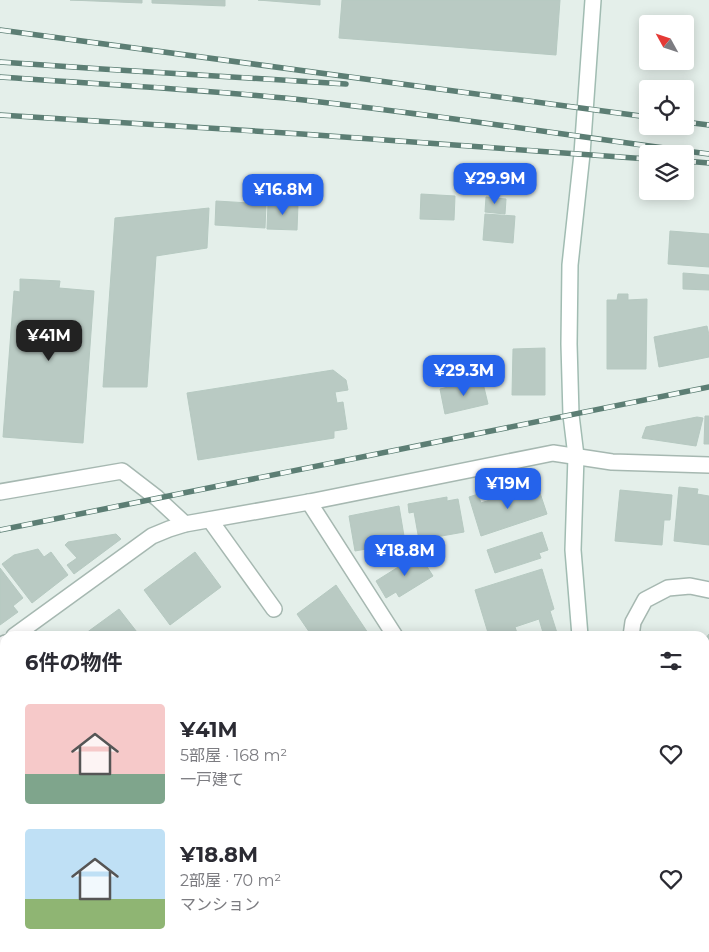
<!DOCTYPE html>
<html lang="ja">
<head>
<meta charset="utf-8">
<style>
	body { margin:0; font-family:Montserrat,"Noto Sans JP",sans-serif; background:#f2f2f3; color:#2b2b33; height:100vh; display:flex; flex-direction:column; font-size:19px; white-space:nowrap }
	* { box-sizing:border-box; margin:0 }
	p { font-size:16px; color:#7c7c81 }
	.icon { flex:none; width:28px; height:28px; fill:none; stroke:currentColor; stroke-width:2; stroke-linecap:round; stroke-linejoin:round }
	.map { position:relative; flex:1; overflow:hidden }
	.side { position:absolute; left:0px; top:631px; width:710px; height:321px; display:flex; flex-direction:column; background:#fff; border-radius:15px 15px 0 0; box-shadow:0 2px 12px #0003 }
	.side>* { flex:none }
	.needle { width:32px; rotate:310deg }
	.fabs { position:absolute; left:639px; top:15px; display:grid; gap:10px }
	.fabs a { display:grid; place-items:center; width:55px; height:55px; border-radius:5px; background:#fff; box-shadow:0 2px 12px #0003; font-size:25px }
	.price { position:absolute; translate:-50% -42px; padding:0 11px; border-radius:10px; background:#2563eb; color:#fff; font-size:16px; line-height:32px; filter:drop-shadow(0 1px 2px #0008) }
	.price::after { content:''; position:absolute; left:50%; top:30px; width:15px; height:11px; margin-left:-8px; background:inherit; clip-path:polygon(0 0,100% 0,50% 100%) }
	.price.current { background:#222; color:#fff }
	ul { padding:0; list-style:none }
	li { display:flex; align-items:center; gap:15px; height:125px; padding:0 25px }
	li span { display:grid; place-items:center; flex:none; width:140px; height:100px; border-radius:5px; color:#555 }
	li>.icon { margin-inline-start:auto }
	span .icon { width:60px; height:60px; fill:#fffc; stroke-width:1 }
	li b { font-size:21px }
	h2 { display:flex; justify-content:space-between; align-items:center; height:60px; padding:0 25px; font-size:21px }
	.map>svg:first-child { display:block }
	.building { fill:#b9cac3; stroke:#b6c9c1 }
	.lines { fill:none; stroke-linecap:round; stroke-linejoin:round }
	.lane-casing { stroke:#a6b8b1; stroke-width:18 }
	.street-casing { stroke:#a6b8b1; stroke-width:18 }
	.secondary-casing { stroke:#a1bcb2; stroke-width:18 }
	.lane { stroke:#fff; stroke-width:15 }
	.street { stroke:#fff; stroke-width:15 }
	.secondary { stroke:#fff; stroke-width:15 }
	.rail-casing { stroke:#5c7e74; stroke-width:5.5 }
	.rail { stroke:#f5fbf8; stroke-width:4; stroke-dasharray:11; stroke-linecap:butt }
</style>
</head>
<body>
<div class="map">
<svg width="709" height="952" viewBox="0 0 709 952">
	<rect width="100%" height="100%" fill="#e4efea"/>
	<g class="building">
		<path d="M70,0H142V3Z"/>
		<path d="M152,0H225V6L152,3Z"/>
		<path d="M258,0H320V5Z"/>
		<path d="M342,0H560L556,55L339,38Z"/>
		<path d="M421,194L455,196L454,220L420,219Z"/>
		<path d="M486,197L506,199L505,214L485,212Z"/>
		<path d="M216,201L266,204L265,228L215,225Z"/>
		<path d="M268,203L298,204L297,230L267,229Z"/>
		<path d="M209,208L207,248L156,256L147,387H103L115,218Z"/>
		<path d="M485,214L515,216L513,243L483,240Z"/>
		<path d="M670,231L709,234V267L668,264Z"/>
		<path d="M683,273L709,275V290L683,289Z"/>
		<path d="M20,279L60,281L59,288L94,291L83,443L3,437L14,291L20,292Z"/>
		<path d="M618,294H628V300L647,299L646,369H607V300H617Z"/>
		<path d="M707,326L709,335V357L659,367L654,337Z"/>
		<path d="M545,348V395H512L513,349Z"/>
		<path d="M333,370L346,380L348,390L335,392L337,403L343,402L347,429L334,431V438L198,460L187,393Z"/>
		<path d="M482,379L488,404L445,414L440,389Z"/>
		<path d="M705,416H709V444H704Z"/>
		<path d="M697,417L703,418L696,446L642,438L646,427Z"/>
		<path d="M537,484L547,514L481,536L469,497L478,494L481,503Z"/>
		<path d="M679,487L698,489L697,494L709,496V545L674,541Z"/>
		<path d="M620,490L672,495L670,520H664L662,545L615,541Z"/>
		<path d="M447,497V501L458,499L464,532L419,540L414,512L409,513L408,504Z"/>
		<path d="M399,506L405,542L355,551L349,516Z"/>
		<path d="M542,532L548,550L539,553L541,558L495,573L487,550Z"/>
		<path d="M116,534L121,539L74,574L67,565L77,558L65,545L68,542Z"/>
		<path d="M38,549L44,557L51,552L68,575L32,603L2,564L14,555Z"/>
		<path d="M195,552L221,587L170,625L144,590Z"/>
		<path d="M419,554L433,576L399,597L396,592L386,598L376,581Z"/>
		<path d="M0,568L23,598L13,606L18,612L0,625Z"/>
		<path d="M542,569L554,609L550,611L558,636H544L539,619L515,627L518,636H489L475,590Z"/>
		<path d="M336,585L370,636H312L297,614Z"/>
		<path d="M119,609L140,636H82Z"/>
		<path d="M709,634V770L705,767V639Z"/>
		<path d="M5,693V767L0,760V697Z"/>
		<path d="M0,928L3,932L5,930V948H61L55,952H0Z"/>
	</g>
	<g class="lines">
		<defs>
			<g id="lane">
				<path d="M0,492L122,471L157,498L185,524"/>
				<path d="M210,520L274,609"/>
				<path d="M631,636L633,622L645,600L668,588L690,586L709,590"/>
				<path d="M705,808L709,811"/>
			</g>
			<g id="street">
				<path d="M309,502L395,636"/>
				<path d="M14,636L152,536L169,529L185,524L309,502L553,453L612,462L709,465"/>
				<path d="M0,647L5,643"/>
				<path d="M598,948L602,952"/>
			</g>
			<g id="secondary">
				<path d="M580,636L573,550L576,456L571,415L569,344L570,265L582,154L593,0"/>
				<path d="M618,948L619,952"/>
			</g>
		</defs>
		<use href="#lane" class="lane-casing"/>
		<use href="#street" class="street-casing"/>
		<use href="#secondary" class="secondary-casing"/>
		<use href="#lane" class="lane"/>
		<use href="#street" class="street"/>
		<use href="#secondary" class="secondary"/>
		<defs>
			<g id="rail">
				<path d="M0,30L648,117"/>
				<path d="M0,62L102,69L346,84"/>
				<path d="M0,77C98,84 196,89 294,99C432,114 571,136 709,154"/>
				<path d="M0,115L302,134L648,159"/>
				<path d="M685,122L709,125"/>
				<path d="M685,161L709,163"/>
				<path d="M0,530L709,387"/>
			</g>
		</defs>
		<use href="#rail" class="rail-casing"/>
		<use href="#rail" class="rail"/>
	</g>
</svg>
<div class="fabs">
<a><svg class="needle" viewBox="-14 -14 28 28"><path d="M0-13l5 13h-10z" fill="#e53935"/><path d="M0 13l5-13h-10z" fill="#7c7c81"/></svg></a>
<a><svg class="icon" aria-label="locate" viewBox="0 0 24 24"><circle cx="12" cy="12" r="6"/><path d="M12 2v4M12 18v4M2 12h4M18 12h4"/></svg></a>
<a><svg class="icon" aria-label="layers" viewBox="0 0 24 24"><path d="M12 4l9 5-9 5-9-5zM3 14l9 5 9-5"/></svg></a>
</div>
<b class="price" style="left:495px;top:205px">¥29.9M</b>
<b class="price" style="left:283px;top:216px">¥16.8M</b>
<b class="price current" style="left:49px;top:362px">¥41M</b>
<b class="price" style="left:464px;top:397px">¥29.3M</b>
<b class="price" style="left:508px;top:510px">¥19M</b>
<b class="price" style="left:405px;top:577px">¥18.8M</b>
<section class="side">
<h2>6件の物件<svg class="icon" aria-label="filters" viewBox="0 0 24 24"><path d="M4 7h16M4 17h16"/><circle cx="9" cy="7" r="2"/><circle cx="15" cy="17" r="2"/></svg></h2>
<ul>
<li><span style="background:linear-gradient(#f6c9c9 70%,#7fa58c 0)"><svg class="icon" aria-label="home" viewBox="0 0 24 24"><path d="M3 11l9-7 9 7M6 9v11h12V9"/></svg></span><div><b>¥41M</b><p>5部屋 · 168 m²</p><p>一戸建て</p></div><svg class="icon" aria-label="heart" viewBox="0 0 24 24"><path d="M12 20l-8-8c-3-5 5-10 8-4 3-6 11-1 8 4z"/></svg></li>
<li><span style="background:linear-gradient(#bfe0f5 70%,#8fb573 0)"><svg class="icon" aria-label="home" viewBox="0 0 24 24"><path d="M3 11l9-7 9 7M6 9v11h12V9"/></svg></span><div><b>¥18.8M</b><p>2部屋 · 70 m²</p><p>マンション</p></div><svg class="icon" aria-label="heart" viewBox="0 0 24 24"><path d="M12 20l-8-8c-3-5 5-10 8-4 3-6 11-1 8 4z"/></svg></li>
</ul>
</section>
</div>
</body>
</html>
